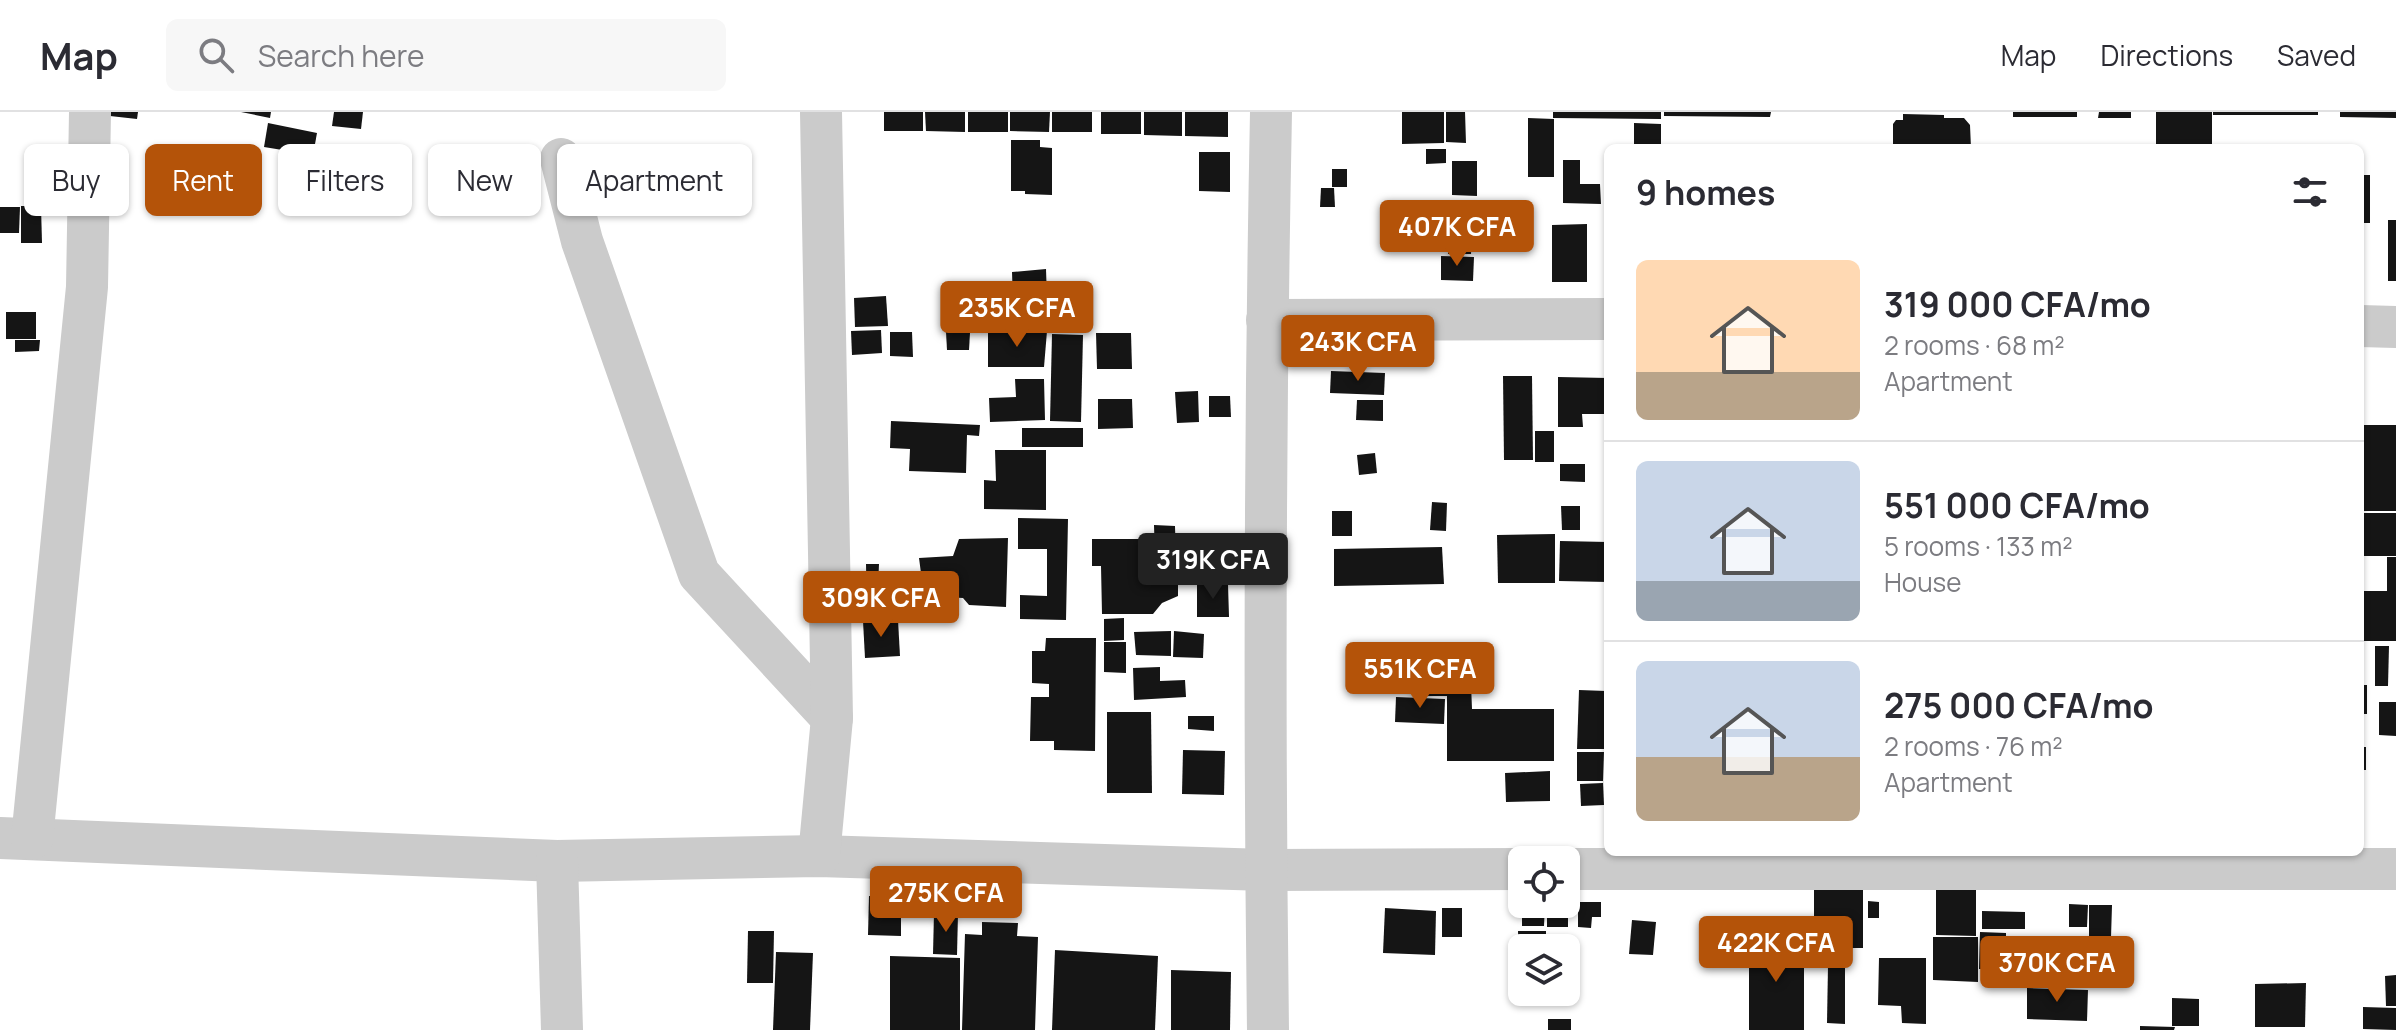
<!DOCTYPE html>
<html lang="en">
<head>
<meta charset="utf-8">
<style>
	body { margin:0; font-family:Manrope,sans-serif; background:#f7f7f7; color:#2b2b33; height:100vh; display:flex; flex-direction:column; font-size:30px; white-space:nowrap }
	* { box-sizing:border-box; margin:0 }
	p { font-size:26px; color:#7c7c81 }
	.icon { flex:none; width:44px; height:44px; fill:none; stroke:currentColor; stroke-width:2; stroke-linecap:round; stroke-linejoin:round }
	.map { position:relative; flex:1; overflow:hidden }
	.drawer { position:absolute; left:1604px; top:32px; width:760px; height:712px; display:flex; flex-direction:column; background:#fff; border-radius:12px; box-shadow:0 2px 6px #0004 }
	.drawer>* { flex:none }
	.top-card { position:absolute; left:24px; top:32px; width:760px; height:72px; display:flex; gap:16px }
	.tools { position:absolute; left:1508px; top:734px; display:grid; gap:16px }
	.tools a { display:grid; place-items:center; width:72px; height:72px; border-radius:12px; background:#fff; box-shadow:0 2px 6px #0004; font-size:40px }
	.price { position:absolute; translate:-50% -68px; padding:0 18px; border-radius:8px; background:#b45309; color:#fff; font-size:26px; line-height:52px; filter:drop-shadow(0 2px 4px #0008) }
	.price::after { content:''; position:absolute; left:50%; top:48px; width:24px; height:18px; margin-left:-12px; background:inherit; clip-path:polygon(0 0,100% 0,50% 100%) }
	.price.selected { background:#222; color:#fff }
	ul { padding:0; list-style:none }
	li { display:flex; align-items:center; gap:24px; height:200px; padding:0 32px }
	li+li { border-top:2px solid #e1e1e2 }
	li span { display:grid; place-items:center; flex:none; width:224px; height:160px; border-radius:12px; color:#555 }
	li>.icon { margin-inline-start:auto }
	span .icon { width:96px; height:96px; fill:#fffc; stroke-width:1 }
	li b { font-size:34px }
	h2 { display:flex; justify-content:space-between; align-items:center; height:96px; padding:0 32px; font-size:34px }
	.tag { padding:0 28px; border-radius:12px; background:#fff; box-shadow:0 2px 6px #0004; font-size:28px; line-height:72px }
	.tag.selected { background:#b45309; color:#fff }
	header { display:flex; align-items:center; gap:48px; box-sizing:border-box; height:112px; padding:0 40px; background:#fff; border-bottom:2px solid #e1e1e2 }
	header strong { font-size:38px }
	nav { display:flex; gap:44px; margin-inline-start:auto; font-size:28px }
	.search { width:560px; height:72px; background:#f7f7f7; display:flex; align-items:center; gap:20px; box-sizing:border-box; padding:0 28px; border-radius:12px; color:#7c7c81; font-size:30px }
	.map>svg:first-child { display:block }
	.building { fill:#151515 }
	.lines { fill:none; stroke-linecap:round; stroke-linejoin:round }
	.street { stroke:#cbcbcb; stroke-width:42 }
</style>
</head>
<body>
<header>
<strong>Map</strong>
<div class="search"><svg class="icon" aria-label="search" viewBox="0 0 24 24"><circle cx="10" cy="10" r="6"/><path d="M15 15l6 6"/></svg>Search here</div>
<nav><a>Map</a><a>Directions</a><a>Saved</a></nav>
</header>
<div class="map">
<svg width="2396" height="918" viewBox="0 0 2396 918">
	<rect width="100%" height="100%" fill="#fff"/>
	<g class="building">
		<path d="M111,0H138L137,7L110,4Z"/>
		<path d="M241,0H271L270,6Z"/>
		<path d="M334,0H363L361,17L332,14Z"/>
		<rect x="884" y="0" width="39" height="19"/>
		<path d="M925,0H965V20L926,19Z"/>
		<rect x="968" y="0" width="40" height="20"/>
		<path d="M1010,0H1050L1049,20L1010,19Z"/>
		<rect x="1052" y="0" width="40" height="20"/>
		<rect x="1101" y="0" width="40" height="22"/>
		<path d="M1144,0H1182V24L1144,23Z"/>
		<path d="M1185,0H1228V25L1185,24Z"/>
		<path d="M1402,0H1444V31L1402,32Z"/>
		<path d="M1446,0H1465L1466,31L1446,30Z"/>
		<path d="M1553,0H1661V7L1553,6Z"/>
		<path d="M1664,0H1771L1770,5L1664,4Z"/>
		<rect x="2013" y="0" width="64" height="5"/>
		<path d="M2099,0H2131V6H2098Z"/>
		<rect x="2156" y="0" width="56" height="36"/>
		<rect x="2213" y="0" width="105" height="3"/>
		<path d="M2340,0H2396V6L2340,5Z"/>
		<path d="M1903,2L1944,3V6H1964L1970,13L1971,36H1893V12L1896,8H1903Z"/>
		<path d="M1528,6L1554,7V65H1528Z"/>
		<path d="M268,11L317,21L313,43L264,35Z"/>
		<path d="M1634,11L1661,12V36H1634Z"/>
		<path d="M1011,28H1040V35L1052,36V83L1025,82V79H1011Z"/>
		<path d="M1426,37H1446V51L1426,52Z"/>
		<path d="M1199,40H1230V80L1199,79Z"/>
		<path d="M1563,48H1580V72H1600L1601,92L1563,91Z"/>
		<path d="M1452,49H1477V84L1452,83Z"/>
		<rect x="1332" y="57" width="15" height="18"/>
		<rect x="2360" y="63" width="10" height="48"/>
		<path d="M1321,76H1334L1335,95H1320Z"/>
		<path d="M1408,90H1442L1441,124H1407Z"/>
		<path d="M21,94H41L42,131H21Z"/>
		<path d="M0,95H20L19,121H0Z"/>
		<rect x="2388" y="108" width="8" height="61"/>
		<path d="M1448,111L1472,112L1471,142H1448Z"/>
		<path d="M1587,112V170H1552V113Z"/>
		<path d="M1441,144L1474,145L1473,169L1441,168Z"/>
		<path d="M1046,157L1048,216L1014,217L1012,160Z"/>
		<path d="M886,184L888,214L855,215L854,186Z"/>
		<rect x="6" y="200" width="30" height="27"/>
		<path d="M881,218L882,241L852,243L851,219Z"/>
		<path d="M1047,219L1044,255H988V221Z"/>
		<path d="M890,220H912L913,245L890,244Z"/>
		<path d="M946,220L970,221L969,238H947Z"/>
		<path d="M1096,221H1131L1132,257H1097Z"/>
		<path d="M1052,222L1083,223L1081,310L1050,309Z"/>
		<path d="M15,228H40L39,239L15,240Z"/>
		<path d="M1331,259L1385,261L1384,283L1330,281Z"/>
		<path d="M1503,264H1532L1533,348H1504Z"/>
		<path d="M1558,265L1608,266V302H1582L1583,315H1558Z"/>
		<path d="M1015,267H1044L1045,308L990,310L989,286L1016,285Z"/>
		<path d="M1198,279L1199,310L1177,311L1175,280Z"/>
		<path d="M1209,284H1230L1231,305H1209Z"/>
		<path d="M1098,287H1132L1133,316L1098,317Z"/>
		<path d="M1357,288H1383V309L1356,308Z"/>
		<path d="M891,309L980,313L979,324L967,323L966,361L909,359L910,337L890,336Z"/>
		<rect x="2360" y="313" width="36" height="86"/>
		<rect x="1022" y="316" width="61" height="19"/>
		<rect x="1535" y="319" width="19" height="31"/>
		<path d="M995,338H1046V398L984,397V368L996,369Z"/>
		<path d="M1375,341L1377,361L1359,363L1357,343Z"/>
		<path d="M1560,352H1585V370L1560,369Z"/>
		<path d="M1432,390L1447,391L1446,419L1430,418Z"/>
		<path d="M1561,394H1580V418H1562Z"/>
		<rect x="1332" y="399" width="20" height="25"/>
		<rect x="2360" y="401" width="36" height="43"/>
		<path d="M1018,406L1068,407L1066,508L1020,507V483L1047,484V437H1018Z"/>
		<path d="M1154,413L1175,414L1176,448L1155,449Z"/>
		<path d="M1555,422V471H1498L1497,423Z"/>
		<path d="M1008,426L1006,495L969,493L963,486L924,484L919,446L953,444L959,427Z"/>
		<path d="M1092,427H1146V442H1150L1153,450L1178,451V484L1162,491L1153,502H1102L1101,454H1092Z"/>
		<path d="M1560,429L1608,430V470L1559,469Z"/>
		<path d="M1442,435L1444,472L1334,474V437Z"/>
		<path d="M2387,445H2396V529H2363V479H2387Z"/>
		<path d="M866,452H879L878,474L916,473L917,504L867,505Z"/>
		<path d="M1197,473H1228L1229,505H1197Z"/>
		<path d="M1124,506V528L1104,529V507Z"/>
		<path d="M898,508L900,544L865,546L863,509Z"/>
		<path d="M1171,519V544L1136,543L1134,520Z"/>
		<path d="M1174,519L1204,522L1203,546L1173,545Z"/>
		<path d="M1046,526H1096L1095,639L1054,638V629H1030L1031,585H1049V572L1032,571V539H1045Z"/>
		<path d="M1104,530H1126V561L1104,560Z"/>
		<path d="M2375,534H2389L2388,574H2375Z"/>
		<path d="M1160,555V569L1185,568L1186,585L1134,588L1133,556Z"/>
		<path d="M1417,563H1446V572H1471L1472,597H1554V649H1447V584H1417Z"/>
		<rect x="2360" y="573" width="7" height="29"/>
		<path d="M1579,578L1606,579L1605,637H1577Z"/>
		<path d="M1396,585L1445,587L1444,612L1395,610Z"/>
		<path d="M2379,590H2396V624L2379,623Z"/>
		<path d="M1107,600H1151L1152,681H1107Z"/>
		<path d="M1188,604H1214V619L1188,617Z"/>
		<rect x="2360" y="635" width="6" height="23"/>
		<path d="M1183,638L1225,639L1224,683L1182,682Z"/>
		<path d="M1577,640H1604L1603,669H1577Z"/>
		<path d="M1550,659V689L1506,690L1505,661Z"/>
		<path d="M1603,671L1604,693L1581,694L1580,672Z"/>
		<path d="M1936,769H1976V824L1936,823Z"/>
		<path d="M1814,770L1863,771V836H1814Z"/>
		<path d="M869,784L901,785V824L868,823Z"/>
		<path d="M1868,789L1879,790V806H1868Z"/>
		<path d="M1578,790H1601V805H1592L1591,816L1578,815Z"/>
		<path d="M1522,792H1545L1544,814H1522Z"/>
		<rect x="1547" y="792" width="21" height="23"/>
		<path d="M2069,792L2088,793L2087,815H2069Z"/>
		<path d="M2089,793H2112L2111,826L2089,825Z"/>
		<path d="M1385,796L1436,799L1435,843L1383,841Z"/>
		<rect x="1442" y="796" width="20" height="29"/>
		<path d="M1982,799L2025,800V817H1982Z"/>
		<path d="M934,801H958L957,843L933,842Z"/>
		<path d="M1632,808L1656,810L1653,843L1629,842Z"/>
		<path d="M982,810L1018,811L1017,824L1038,825L1035,918H962L965,822L982,823Z"/>
		<path d="M748,819H774L773,871H747Z"/>
		<path d="M1518,819H1546V836H1522V854H1519Z"/>
		<path d="M1980,820L2006,821V841H1995V857H1979Z"/>
		<path d="M1933,825H1978V870L1933,868Z"/>
		<rect x="1749" y="826" width="55" height="92"/>
		<path d="M1055,838L1158,844L1155,918H1052Z"/>
		<path d="M776,840L813,841L810,918H773Z"/>
		<path d="M890,844L960,846V918H890Z"/>
		<path d="M1879,846H1926V912L1902,911L1901,894L1878,893Z"/>
		<path d="M1828,854H1845V912L1827,911Z"/>
		<path d="M1171,858L1231,860L1230,918H1171Z"/>
		<path d="M2396,863V894H2386L2385,864Z"/>
		<path d="M2306,871L2305,915H2255V872Z"/>
		<path d="M2027,876L2088,878L2087,909L2027,907Z"/>
		<path d="M1534,880H1563V885L1546,883L1547,886H1534Z"/>
		<path d="M2172,886L2199,887V914H2172Z"/>
		<path d="M2363,895L2396,896V918L2363,917Z"/>
		<rect x="1548" y="907" width="23" height="11"/>
		<path d="M2140,914L2175,915L2174,918H2140Z"/>
	</g>
	<g class="lines">
		<g class="street">
			<path d="M561,47L582,129L699,462L832,606"/>
			<path d="M1267,208L1608,207"/>
			<path d="M2360,214L2396,215"/>
			<path d="M0,726L557,749L819,744L1266,758L1522,757"/>
			<path d="M32,727L87,175L90,0"/>
			<path d="M819,744L832,606L821,0"/>
			<path d="M557,749L562,918"/>
			<path d="M1566,757H2396"/>
			<path d="M1268,918C1264,612 1265,306 1271,0"/>
		</g>
	</g>
</svg>
<div class="tools">
<a><svg class="icon" aria-label="locate" viewBox="0 0 24 24"><circle cx="12" cy="12" r="6"/><path d="M12 2v4M12 18v4M2 12h4M18 12h4"/></svg></a>
<a><svg class="icon" aria-label="layers" viewBox="0 0 24 24"><path d="M12 4l9 5-9 5-9-5zM3 14l9 5 9-5"/></svg></a>
</div>
<b class="price" style="left:1457px;top:156px">407K CFA</b>
<b class="price" style="left:1017px;top:237px">235K CFA</b>
<b class="price" style="left:1358px;top:271px">243K CFA</b>
<b class="price selected" style="left:1213px;top:489px">319K CFA</b>
<b class="price" style="left:881px;top:527px">309K CFA</b>
<b class="price" style="left:1420px;top:598px">551K CFA</b>
<b class="price" style="left:946px;top:822px">275K CFA</b>
<b class="price" style="left:1776px;top:872px">422K CFA</b>
<b class="price" style="left:2057px;top:892px">370K CFA</b>
<div class="top-card">
<a class="tag">Buy</a>
<a class="tag selected">Rent</a>
<a class="tag">Filters</a>
<a class="tag">New</a>
<a class="tag">Apartment</a>
</div>
<section class="drawer">
<h2>9 homes<svg class="icon" aria-label="filters" viewBox="0 0 24 24"><path d="M4 7h16M4 17h16"/><circle cx="9" cy="7" r="2"/><circle cx="15" cy="17" r="2"/></svg></h2>
<ul>
<li><span style="background:linear-gradient(#ffd9b3 70%,#b9a48a 0)"><svg class="icon" aria-label="home" viewBox="0 0 24 24"><path d="M3 11l9-7 9 7M6 9v11h12V9"/></svg></span><div><b>319 000 CFA/mo</b><p>2 rooms · 68 m²</p><p>Apartment</p></div></li>
<li><span style="background:linear-gradient(#c9d6e8 75%,#9aa5b1 0)"><svg class="icon" aria-label="home" viewBox="0 0 24 24"><path d="M3 11l9-7 9 7M6 9v11h12V9"/></svg></span><div><b>551 000 CFA/mo</b><p>5 rooms · 133 m²</p><p>House</p></div></li>
<li><span style="background:linear-gradient(#c9d6e8 60%,#b9a48a 0)"><svg class="icon" aria-label="home" viewBox="0 0 24 24"><path d="M3 11l9-7 9 7M6 9v11h12V9"/></svg></span><div><b>275 000 CFA/mo</b><p>2 rooms · 76 m²</p><p>Apartment</p></div></li>
</ul>
</section>
</div>
</body>
</html>
